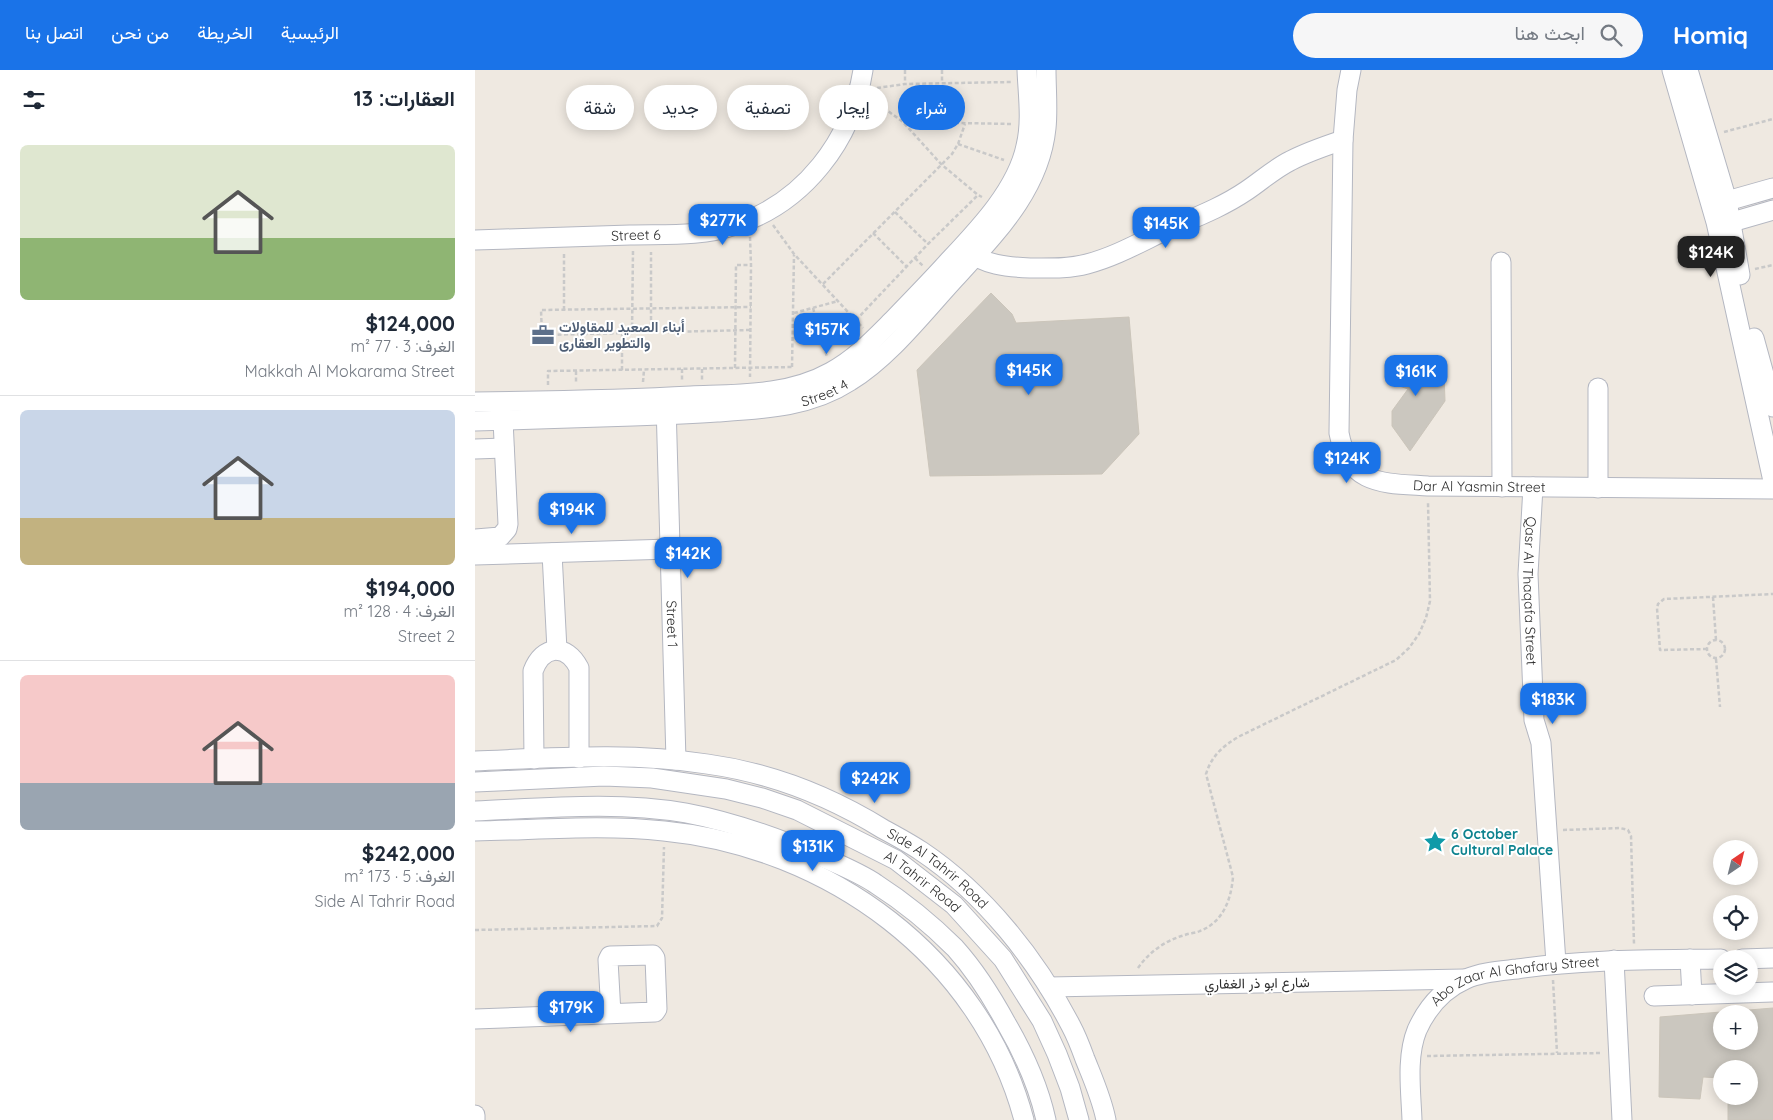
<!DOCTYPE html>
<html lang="ar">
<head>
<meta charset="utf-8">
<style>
	body { margin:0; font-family:Quicksand,Vazirmatn,sans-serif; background:#f6f6f7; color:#1f2937; direction:rtl; height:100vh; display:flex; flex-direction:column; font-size:19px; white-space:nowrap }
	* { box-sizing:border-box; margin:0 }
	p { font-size:16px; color:#747a83 }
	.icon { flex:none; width:28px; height:28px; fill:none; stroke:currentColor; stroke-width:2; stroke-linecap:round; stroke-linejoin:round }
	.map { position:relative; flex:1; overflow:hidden; direction:ltr }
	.drawer { display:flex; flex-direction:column; background:#fff; width:475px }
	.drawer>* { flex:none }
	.hud { position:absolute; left:15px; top:15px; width:475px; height:45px; direction:rtl; display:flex; gap:10px }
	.needle { width:32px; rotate:35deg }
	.tools { position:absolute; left:1238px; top:770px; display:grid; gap:10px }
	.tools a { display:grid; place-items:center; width:45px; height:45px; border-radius:50%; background:#fff; box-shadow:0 2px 12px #0003; font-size:25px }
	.price { position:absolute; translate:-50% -42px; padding:0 11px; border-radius:10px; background:#1a73e8; color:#fff; font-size:16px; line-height:32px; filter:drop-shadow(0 1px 2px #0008) }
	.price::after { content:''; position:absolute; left:50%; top:30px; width:15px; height:11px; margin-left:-8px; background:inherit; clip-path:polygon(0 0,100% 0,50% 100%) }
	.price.active { background:#222; color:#fff }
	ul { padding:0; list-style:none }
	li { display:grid; align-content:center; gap:10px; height:265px; padding:0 20px }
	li+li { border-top:1px solid #e0e1e3 }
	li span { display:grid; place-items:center; height:155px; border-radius:8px; color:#555 }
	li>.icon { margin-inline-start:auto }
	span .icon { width:90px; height:90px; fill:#fffc; stroke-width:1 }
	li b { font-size:21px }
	h2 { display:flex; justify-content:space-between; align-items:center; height:60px; padding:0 20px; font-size:21px }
	.chip { padding:0 18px; border-radius:22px; background:#fff; box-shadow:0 2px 12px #0003; font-size:18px; line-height:45px }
	.chip.active { background:#1a73e8; color:#fff }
	header { display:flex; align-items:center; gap:30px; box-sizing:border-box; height:70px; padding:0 25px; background:#1a73e8; color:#fff }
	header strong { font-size:24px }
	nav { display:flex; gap:28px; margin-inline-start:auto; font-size:18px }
	.search { width:350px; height:45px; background:#f6f6f7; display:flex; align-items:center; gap:12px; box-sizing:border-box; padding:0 18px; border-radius:28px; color:#747a83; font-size:19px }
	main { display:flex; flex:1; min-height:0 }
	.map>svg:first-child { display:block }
	.building { fill:#cbc7bf; stroke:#cbc5ba }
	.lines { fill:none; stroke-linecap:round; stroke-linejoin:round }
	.minor-casing { stroke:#b4b7c1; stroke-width:21 }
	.path { stroke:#c9c9c9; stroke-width:2.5; stroke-dasharray:4 2.5; stroke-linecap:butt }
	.minor { stroke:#fff; stroke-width:19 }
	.labels { text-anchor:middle; stroke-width:4; stroke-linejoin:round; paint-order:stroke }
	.street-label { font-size:14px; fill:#2e2e2e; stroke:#fff }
	.service-label { font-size:14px; font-weight:bold; fill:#4e5e75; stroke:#fff; text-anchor:start }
	.culture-label { font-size:14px; font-weight:bold; fill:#0d838f; stroke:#fff; text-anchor:start }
</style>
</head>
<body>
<header>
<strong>Homiq</strong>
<div class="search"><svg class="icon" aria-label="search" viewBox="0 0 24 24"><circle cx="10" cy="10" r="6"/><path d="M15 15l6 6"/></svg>ابحث هنا</div>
<nav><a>الرئيسية</a><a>الخريطة</a><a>من نحن</a><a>اتصل بنا</a></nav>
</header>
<main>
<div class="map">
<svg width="1298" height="1050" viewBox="0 0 1298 1050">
	<rect width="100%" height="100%" fill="#efe9e1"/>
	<g class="building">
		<path d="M516,223L537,244L541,253L654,247L664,364L627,404L455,406L442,300Z"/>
		<path d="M960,287V305L969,304L970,331L935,381L917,356V341L933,319L916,313L915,291Z"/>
		<path d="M1298,938V1050H1253V1026H1274V999H1246V1008L1228,1007L1225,1029L1184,1027L1185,947L1246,942V971H1274V940Z"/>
	</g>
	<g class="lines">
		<defs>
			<g id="minor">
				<path id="s1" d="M876,0L872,20L868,70L864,363C874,416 908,413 953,416L1298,419"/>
				<path d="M1197,0L1241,152L1298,411"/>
				<path d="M1213,0L1252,131L1265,205"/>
				<path d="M1252,131L1298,118"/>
				<path d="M1257,152L1298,140"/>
				<path id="s2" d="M0,170C52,168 103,167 155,165C190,164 226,167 260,155C329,133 377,70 388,0"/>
				<path d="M491,180C509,195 532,197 555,198C574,198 593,199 612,194C639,187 664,173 689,161C716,149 746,138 771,121C786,111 799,99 815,91C832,82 850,76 868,70"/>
				<path d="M1026,192L1027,417"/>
				<path d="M1279,268L1298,337"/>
				<path d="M0,332C72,331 144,330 216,326C263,324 313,326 356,302C380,289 398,270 417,251C435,232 454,213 472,193C502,161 542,120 551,76C557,51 553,25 552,0"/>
				<path id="s3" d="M191,334L201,690"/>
				<path id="s4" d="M0,351C53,349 105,348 158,346C186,345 214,344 242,342C289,339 335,337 375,311C416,286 451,239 484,204C523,161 565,118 571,58C573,39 571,19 571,0"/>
				<path d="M0,379L29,378"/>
				<path id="s5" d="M1058,417L1053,504L1059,650L1066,673L1081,893"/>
				<path d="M1123,418V318"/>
				<path d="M0,469L25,467L32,459L33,454L28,350"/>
				<path d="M77,483L82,580"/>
				<path d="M0,485L195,479"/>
				<path d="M59,689L58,601C68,575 91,573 104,598V688"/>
				<path id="s6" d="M0,691C77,688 156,682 232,694C297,703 353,725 408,759C421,766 434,773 446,781C509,823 562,890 596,956C602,967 606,978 610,989C618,1009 627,1029 631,1050"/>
				<path id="s7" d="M0,712L129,706L177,708L251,719L287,728L322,740L421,790L479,835L528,889L567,951L582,984L595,1018L604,1050"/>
				<path d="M0,741C70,738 142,731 211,743C259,752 303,768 347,787C365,795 385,803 401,814C429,832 456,854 480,878C498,898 518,929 531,953C549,984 563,1014 571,1050"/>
				<path d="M0,761C63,760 127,754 189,761C353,777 506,887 549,1050"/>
				<path d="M1215,889L1217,925"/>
				<path d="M1267,889L1298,888"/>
				<path d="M1139,890L1147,1050"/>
				<path d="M574,917L989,909"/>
				<path d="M1179,926L1297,922"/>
				<path d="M0,949L180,942L182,939L180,888L178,885L135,886L133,890L136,944"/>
				<path d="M0,1045V1050"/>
				<path id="s8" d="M937,1050C936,1022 931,987 942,960C952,938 968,919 991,909C1007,902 1025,901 1042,899C1110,889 1178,890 1246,889"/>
			</g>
		</defs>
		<use href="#minor" class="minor-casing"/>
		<g class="path">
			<path d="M430,0V13"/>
			<path d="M467,0V13"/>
			<path d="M402,18L430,14L536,12"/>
			<path d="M398,30L428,52L466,94L503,125L507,127"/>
			<path d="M428,52L538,54"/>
			<path d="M1249,62L1298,49"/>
			<path d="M483,74L529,90"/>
			<path d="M420,142L453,174"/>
			<path d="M298,155L319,184L388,258"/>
			<path d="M398,163L432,197"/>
			<path d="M275,167L276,195L275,307"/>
			<path d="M89,184V240"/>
			<path d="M440,188L448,196"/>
			<path d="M1280,199L1298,195"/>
			<path d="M348,214L477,84L483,74L490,54"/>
			<path d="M338,238L352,287"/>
			<path d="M319,243L363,231"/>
			<path d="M381,250L453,174L503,125"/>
			<path d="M275,260L67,265L66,240L276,237"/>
			<path d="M157,263L158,180"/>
			<path d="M176,263V182"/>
			<path d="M317,297L319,185"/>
			<path d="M260,298L261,195H276"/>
			<path d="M207,299V310"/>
			<path d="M227,299V310"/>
			<path d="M147,300V263"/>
			<path d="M101,301V314"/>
			<path d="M168,312L169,300"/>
			<path d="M73,315V301L318,297"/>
			<path d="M1238,527L1241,570"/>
			<circle cx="1241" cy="579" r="9"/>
			<path d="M1232,579L1185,580L1182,538L1183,534L1189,529L1298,524"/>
			<path d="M1241,589L1245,637"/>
			<path d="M1088,760L1145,758L1153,760L1156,766L1159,874"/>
			<path d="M0,860L182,856L187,848L189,777"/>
			<path d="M663,898C674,882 691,870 710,865C715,863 721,863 725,861C748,852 756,830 758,807L731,704C737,685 748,676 765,666L921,590L934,578L944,564L951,548L955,531L953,432"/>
			<path d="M1078,910L1082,983"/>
			<path d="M952,986L1127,983"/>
		</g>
		<use href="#minor" class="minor"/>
	</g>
	<defs>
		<symbol id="office-bare" viewBox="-9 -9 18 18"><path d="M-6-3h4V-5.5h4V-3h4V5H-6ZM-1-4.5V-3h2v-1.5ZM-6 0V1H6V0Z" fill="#5c6f8a" stroke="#fff" stroke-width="2.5" paint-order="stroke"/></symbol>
		<symbol id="sight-bare" viewBox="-9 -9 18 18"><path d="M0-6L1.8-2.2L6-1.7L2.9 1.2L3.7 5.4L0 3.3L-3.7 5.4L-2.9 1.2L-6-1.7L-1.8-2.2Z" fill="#0f9aa8" stroke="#fff" stroke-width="2.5" paint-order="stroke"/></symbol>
	</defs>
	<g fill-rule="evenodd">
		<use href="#office-bare" x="52" y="249" width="32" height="32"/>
		<use href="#sight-bare" x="944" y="756" width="32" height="32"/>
	</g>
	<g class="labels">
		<g class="street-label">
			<text dy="5" stroke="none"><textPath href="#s2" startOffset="161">Street 6</textPath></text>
			<text dy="5" stroke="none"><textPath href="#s4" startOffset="352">Street 4</textPath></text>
			<text dy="5" stroke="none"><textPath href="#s1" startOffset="531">Dar Al Yasmin Street</textPath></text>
			<text dy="5" stroke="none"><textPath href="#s5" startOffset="104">Qasr Al Thaqafa Street</textPath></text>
			<text dy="5" stroke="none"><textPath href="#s3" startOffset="220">Street 1</textPath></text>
			<text dy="5" stroke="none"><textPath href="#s6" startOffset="489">Side Al Tahrir Road</textPath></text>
			<text dy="5" stroke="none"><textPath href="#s7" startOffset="471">Al Tahrir Road</textPath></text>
			<text transform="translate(782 913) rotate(-1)" y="5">شارع ابو ذر الغفاري</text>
			<text dy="5" stroke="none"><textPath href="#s8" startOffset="210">Abo Zaar Al Ghafary Street</textPath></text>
		</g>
		<g class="service-label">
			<text x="84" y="262">أبناء الصعيد للمقاولات<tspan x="84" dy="16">والتطوير العقارى</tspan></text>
		</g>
		<g class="culture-label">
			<text x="976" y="769">6 October<tspan x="976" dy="16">Cultural Palace</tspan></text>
		</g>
	</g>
</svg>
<div class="tools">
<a><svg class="needle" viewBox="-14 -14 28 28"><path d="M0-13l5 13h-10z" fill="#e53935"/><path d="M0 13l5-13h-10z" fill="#747a83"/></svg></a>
<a><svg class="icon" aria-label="locate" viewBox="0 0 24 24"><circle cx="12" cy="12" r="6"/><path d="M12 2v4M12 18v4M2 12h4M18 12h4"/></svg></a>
<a><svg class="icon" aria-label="layers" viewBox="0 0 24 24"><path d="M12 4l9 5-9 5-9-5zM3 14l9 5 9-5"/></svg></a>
<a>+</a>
<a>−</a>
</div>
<b class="price" style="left:248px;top:176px">$277K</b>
<b class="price" style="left:691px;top:179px">$145K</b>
<b class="price active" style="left:1236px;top:208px">$124K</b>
<b class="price" style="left:352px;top:285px">$157K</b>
<b class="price" style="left:554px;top:326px">$145K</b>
<b class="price" style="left:941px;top:327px">$161K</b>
<b class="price" style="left:872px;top:414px">$124K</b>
<b class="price" style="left:97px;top:465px">$194K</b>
<b class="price" style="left:213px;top:509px">$142K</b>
<b class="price" style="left:1078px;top:655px">$183K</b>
<b class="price" style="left:400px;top:734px">$242K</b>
<b class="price" style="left:338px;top:802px">$131K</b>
<b class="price" style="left:96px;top:963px">$179K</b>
<div class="hud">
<a class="chip active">شراء</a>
<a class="chip">إيجار</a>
<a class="chip">تصفية</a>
<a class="chip">جديد</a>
<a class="chip">شقة</a>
</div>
</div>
<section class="drawer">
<h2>العقارات: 13<svg class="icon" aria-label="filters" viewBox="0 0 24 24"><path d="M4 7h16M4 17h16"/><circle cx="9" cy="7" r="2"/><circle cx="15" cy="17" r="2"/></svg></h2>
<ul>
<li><span style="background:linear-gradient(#dfe7d0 60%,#8fb573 0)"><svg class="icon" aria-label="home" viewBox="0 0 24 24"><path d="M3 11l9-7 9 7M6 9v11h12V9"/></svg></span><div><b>$124,000</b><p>الغرف: 3 · 77 m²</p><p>Makkah Al Mokarama Street</p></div></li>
<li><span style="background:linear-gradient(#c9d6e8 70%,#c2b280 0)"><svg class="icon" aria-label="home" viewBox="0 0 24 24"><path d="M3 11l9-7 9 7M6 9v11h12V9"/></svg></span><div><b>$194,000</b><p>الغرف: 4 · 128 m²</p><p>Street 2</p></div></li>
<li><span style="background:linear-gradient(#f6c9c9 70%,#9aa5b1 0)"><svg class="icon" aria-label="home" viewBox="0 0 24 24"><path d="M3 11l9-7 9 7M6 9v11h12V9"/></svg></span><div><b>$242,000</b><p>الغرف: 5 · 173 m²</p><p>Side Al Tahrir Road</p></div></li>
</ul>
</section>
</main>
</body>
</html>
